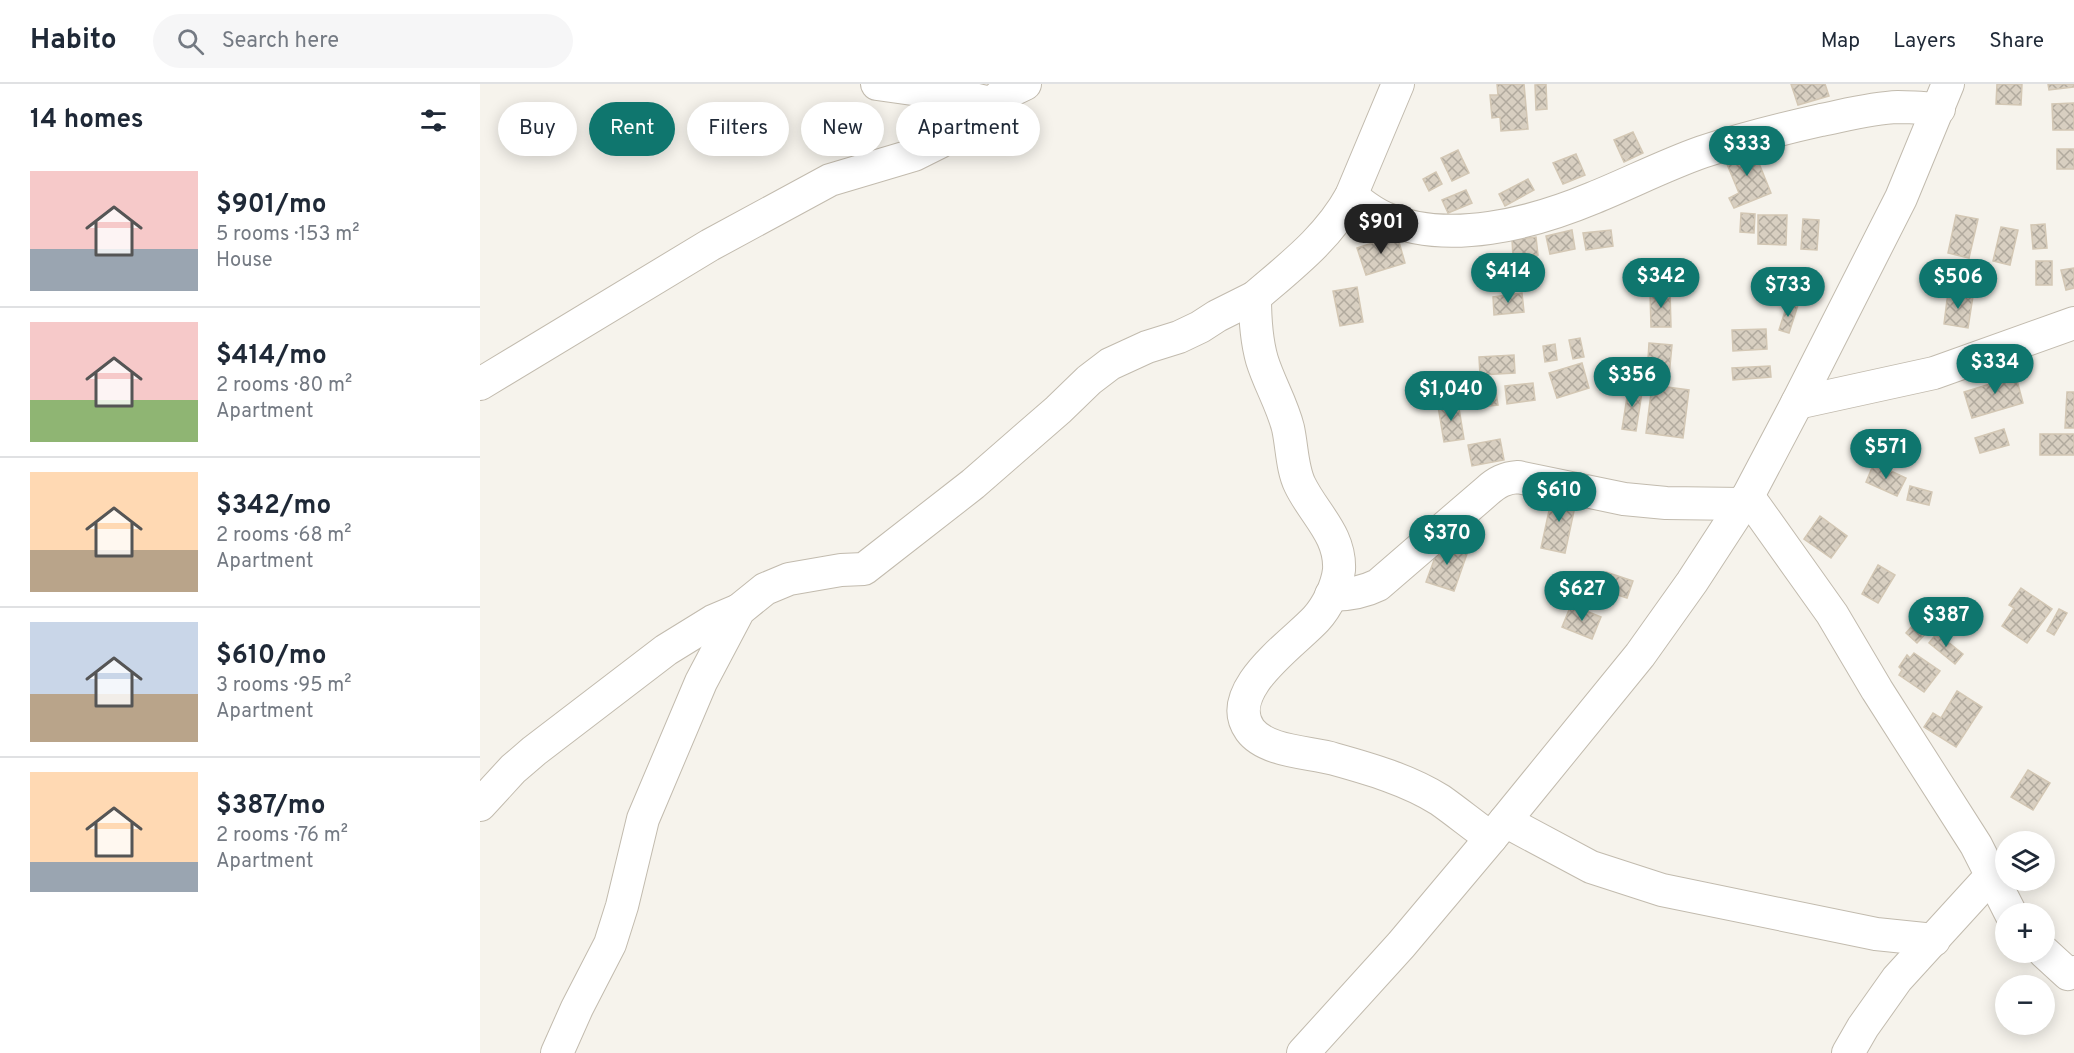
<!DOCTYPE html>
<html lang="en">
<head>
<meta charset="utf-8">
<style>
	body { margin:0; font-family:Overpass,sans-serif; background:#f6f6f7; color:#1f2937; height:100vh; display:flex; flex-direction:column; font-size:22px; white-space:nowrap }
	* { box-sizing:border-box; margin:0 }
	p { font-size:20px; color:#747a83 }
	.icon { flex:none; width:33px; height:33px; fill:none; stroke:currentColor; stroke-width:2; stroke-linecap:round; stroke-linejoin:round }
	.map { position:relative; flex:1; overflow:hidden }
	.panel { display:flex; flex-direction:column; background:#fff; width:480px }
	.panel>* { flex:none }
	.guide { position:absolute; left:18px; top:18px; width:570px; height:54px; display:flex; gap:12px }
	.buttons { position:absolute; left:1515px; top:747px; display:grid; gap:12px }
	.buttons a { display:grid; place-items:center; width:60px; height:60px; border-radius:50%; background:#fff; box-shadow:0 3px 15px #0003; font-size:30px }
	.price { position:absolute; translate:-50% -51px; padding:0 14px; border-radius:21px; background:#0f766e; color:#fff; font-size:20px; line-height:39px; filter:drop-shadow(0 2px 3px #0008) }
	.price::after { content:''; position:absolute; left:50%; top:36px; width:18px; height:14px; margin-left:-9px; background:inherit; clip-path:polygon(0 0,100% 0,50% 100%) }
	.price.current { background:#222; color:#fff }
	ul { padding:0; list-style:none }
	li { display:flex; align-items:center; gap:18px; height:150px; padding:0 30px }
	li+li { border-top:2px solid #e0e1e3 }
	li span { display:grid; place-items:center; flex:none; width:168px; height:120px; border-radius:0px; color:#555 }
	li>.icon { margin-inline-start:auto }
	span .icon { width:72px; height:72px; fill:#fffc; stroke-width:1 }
	li b { font-size:26px }
	h2 { display:flex; justify-content:space-between; align-items:center; height:72px; padding:0 30px; font-size:26px }
	.tag { padding:0 21px; border-radius:27px; background:#fff; box-shadow:0 3px 15px #0003; font-size:21px; line-height:54px }
	.tag.current { background:#0f766e; color:#fff }
	header { display:flex; align-items:center; gap:36px; box-sizing:border-box; height:84px; padding:0 30px; background:#fff; border-bottom:2px solid #e0e1e3 }
	header strong { font-size:28px }
	nav { display:flex; gap:33px; margin-inline-start:auto; font-size:21px }
	.search { width:420px; height:54px; background:#f6f6f7; display:flex; align-items:center; gap:15px; box-sizing:border-box; padding:0 21px; border-radius:33px; color:#747a83; font-size:22px }
	main { display:flex; flex:1; min-height:0 }
	.map>svg:first-child { display:block }
	.building { fill:url(#building-cross-hatch); stroke:#d3c7b4; stroke-width:1.5 }
	.lines { fill:none; stroke-linecap:round; stroke-linejoin:round }
	.minor-casing { stroke:#c2bbae; stroke-width:34 }
	.minor { stroke:#fff; stroke-width:32 }
</style>
</head>
<body>
<header>
<strong>Habito</strong>
<div class="search"><svg class="icon" aria-label="search" viewBox="0 0 24 24"><circle cx="10" cy="10" r="6"/><path d="M15 15l6 6"/></svg>Search here</div>
<nav><a>Map</a><a>Layers</a><a>Share</a></nav>
</header>
<main>
<section class="panel">
<h2>14 homes<svg class="icon" aria-label="filters" viewBox="0 0 24 24"><path d="M4 7h16M4 17h16"/><circle cx="9" cy="7" r="2"/><circle cx="15" cy="17" r="2"/></svg></h2>
<ul>
<li><span style="background:linear-gradient(#f6c9c9 65%,#9aa5b1 0)"><svg class="icon" aria-label="home" viewBox="0 0 24 24"><path d="M3 11l9-7 9 7M6 9v11h12V9"/></svg></span><div><b>$901/mo</b><p>5 rooms · 153 m²</p><p>House</p></div></li>
<li><span style="background:linear-gradient(#f6c9c9 65%,#8fb573 0)"><svg class="icon" aria-label="home" viewBox="0 0 24 24"><path d="M3 11l9-7 9 7M6 9v11h12V9"/></svg></span><div><b>$414/mo</b><p>2 rooms · 80 m²</p><p>Apartment</p></div></li>
<li><span style="background:linear-gradient(#ffd9b3 65%,#b9a48a 0)"><svg class="icon" aria-label="home" viewBox="0 0 24 24"><path d="M3 11l9-7 9 7M6 9v11h12V9"/></svg></span><div><b>$342/mo</b><p>2 rooms · 68 m²</p><p>Apartment</p></div></li>
<li><span style="background:linear-gradient(#c9d6e8 60%,#b9a48a 0)"><svg class="icon" aria-label="home" viewBox="0 0 24 24"><path d="M3 11l9-7 9 7M6 9v11h12V9"/></svg></span><div><b>$610/mo</b><p>3 rooms · 95 m²</p><p>Apartment</p></div></li>
<li><span style="background:linear-gradient(#ffd9b3 75%,#9aa5b1 0)"><svg class="icon" aria-label="home" viewBox="0 0 24 24"><path d="M3 11l9-7 9 7M6 9v11h12V9"/></svg></span><div><b>$387/mo</b><p>2 rooms · 76 m²</p><p>Apartment</p></div></li>
</ul>
</section>
<div class="map">
<svg width="1594" height="969" viewBox="0 0 1594 969">
	<defs>
		<pattern id="building-cross-hatch" width="8" height="8" patternUnits="userSpaceOnUse" patternTransform="scale(1.5)"><rect width="8" height="8" fill="#d8cfc1"/><path d="M0 0l8 8M0 8l8-8" fill="none" stroke="#b1aa9e"/></pattern>
	</defs>
	<rect width="100%" height="100%" fill="#f6f3ec"/>
	<g class="building">
		<path d="M1017,0H1044L1048,45L1021,47L1020,33L1012,34L1010,11H1018Z"/>
		<path d="M1066,0L1067,25L1056,26L1055,1Z"/>
		<path d="M1311,0H1345L1349,12L1318,21Z"/>
		<path d="M1517,0H1542L1541,21L1516,20Z"/>
		<path d="M1568,0H1594V3L1569,6Z"/>
		<path d="M1594,19V46H1573L1572,20Z"/>
		<path d="M1153,48L1163,69L1144,78L1134,56Z"/>
		<path d="M1272,62L1291,109L1254,124L1249,114L1259,109L1244,73Z"/>
		<rect x="1577" y="65" width="17" height="20"/>
		<path d="M978,66L989,89L972,97L961,74Z"/>
		<path d="M1096,70L1105,91L1083,100L1073,79Z"/>
		<path d="M956,88L962,100L949,107L943,95Z"/>
		<path d="M1048,95L1054,106L1025,122L1019,110Z"/>
		<path d="M986,106L992,119L968,129L962,116Z"/>
		<path d="M1261,129L1275,130L1274,149L1260,148Z"/>
		<path d="M1278,131H1307L1306,161L1278,160Z"/>
		<path d="M1476,131L1498,135L1489,174L1468,169Z"/>
		<path d="M1323,135L1339,136L1337,166L1321,165Z"/>
		<path d="M1565,140L1567,164L1553,165L1551,141Z"/>
		<path d="M1521,143L1538,146L1530,181L1513,177Z"/>
		<path d="M1092,146L1095,165L1070,170L1066,152Z"/>
		<path d="M1131,146L1133,162L1106,166L1103,149Z"/>
		<path d="M917,151L925,179L886,191L877,164Z"/>
		<path d="M1056,153L1058,171L1033,173L1032,156Z"/>
		<rect x="1556" y="177" width="16" height="24"/>
		<path d="M1594,184V204L1586,206L1581,186Z"/>
		<path d="M877,203L883,238L860,242L853,207Z"/>
		<path d="M1190,207L1191,243H1171L1170,208Z"/>
		<path d="M1468,208L1493,212L1488,244L1464,240Z"/>
		<path d="M1042,209L1044,228L1014,231L1013,213Z"/>
		<path d="M1308,218L1318,221L1309,249L1299,246Z"/>
		<path d="M1286,245L1287,265L1253,267L1252,246Z"/>
		<path d="M1100,254L1104,273L1093,275L1089,256Z"/>
		<path d="M1169,259L1192,261L1189,292L1167,291Z"/>
		<path d="M1075,260L1077,276L1065,278L1063,262Z"/>
		<path d="M1034,271L1035,289L1000,291L999,273Z"/>
		<path d="M1102,279L1109,304L1077,314L1069,289Z"/>
		<path d="M1290,282L1291,293L1253,296L1252,284Z"/>
		<path d="M1534,285L1543,319L1492,334L1484,308L1510,300L1508,292Z"/>
		<path d="M1053,299L1055,316L1027,320L1025,302Z"/>
		<path d="M1149,300L1163,302L1156,347L1142,345Z"/>
		<path d="M1172,301L1209,306L1203,354L1166,349Z"/>
		<path d="M1016,308L1018,321L991,324L990,311Z"/>
		<path d="M1587,308H1594V344H1585Z"/>
		<path d="M978,318L984,355L964,358L958,322Z"/>
		<path d="M1524,345L1529,361L1500,369L1495,354Z"/>
		<rect x="1560" y="350" width="34" height="21"/>
		<path d="M1020,355L1024,376L992,382L988,361Z"/>
		<path d="M1394,379L1426,394L1417,412L1386,398Z"/>
		<path d="M1430,402L1452,408L1449,421L1427,416Z"/>
		<path d="M1073,408L1097,413L1085,469L1061,464Z"/>
		<path d="M1340,432L1367,452L1351,474L1324,455Z"/>
		<path d="M961,457L988,467L974,507L946,498Z"/>
		<path d="M1398,481L1415,491L1398,519L1382,510Z"/>
		<path d="M1126,488L1153,497L1147,514L1120,505Z"/>
		<path d="M1541,504L1572,525L1547,559L1522,542L1534,524L1529,521Z"/>
		<path d="M1091,521L1121,533L1112,555L1082,543Z"/>
		<path d="M1579,525L1587,529L1574,551L1567,547Z"/>
		<path d="M1438,535L1449,546L1437,559L1426,549Z"/>
		<path d="M1457,549L1483,570L1475,580L1449,559Z"/>
		<path d="M1434,569L1460,587L1444,608L1419,591L1422,586L1419,583L1427,571L1430,574Z"/>
		<path d="M1477,607L1502,623L1476,663L1444,643L1453,629L1461,634Z"/>
		<path d="M1548,686L1570,699L1553,726L1531,713Z"/>
	</g>
	<g class="lines">
		<defs>
			<g id="minor">
				<path d="M397,0L475,11L511,19"/>
				<path d="M918,0L871,112C848,154 811,182 775,213C775,235 776,255 782,276C789,299 802,320 808,344C812,362 812,385 820,401C834,430 861,451 859,486C857,503 847,523 836,535C813,560 742,607 770,646C786,668 830,668 854,675C890,685 928,696 960,716C977,728 994,742 1011,754"/>
				<path d="M871,112C882,120 892,129 905,134C968,162 1053,139 1113,114C1150,99 1185,81 1222,68C1261,55 1301,45 1341,36C1366,31 1392,24 1418,23C1431,23 1445,24 1459,25"/>
				<path d="M0,300L230,161L350,96L434,71L460,58L489,39L520,12L545,0"/>
				<path d="M1317,319L1454,289L1594,239"/>
				<path d="M1268,412L1352,530L1397,606L1496,761L1531,830"/>
				<path d="M851,511C868,511 882,509 898,501L1007,407C1017,398 1025,394 1038,393L1144,415L1186,419L1263,420"/>
				<path d="M0,721L33,685L54,667L186,566L233,537L259,526"/>
				<path d="M1025,737L1111,783L1182,806L1396,850L1454,856"/>
				<path d="M1564,868L1588,890L1594,888"/>
				<path d="M77,969L97,924L130,860L142,822L163,735L221,598L259,526L285,505L309,495L361,486L384,485L493,400L578,326L609,296L630,280L667,263L699,253L720,243L737,232L775,213"/>
				<path d="M823,969L921,861L1011,754L1160,571L1212,498L1268,412L1317,319L1421,114L1468,0"/>
				<path d="M1368,969L1383,943L1417,895L1511,792"/>
			</g>
		</defs>
		<use href="#minor" class="minor-casing"/>
		<use href="#minor" class="minor"/>
	</g>
</svg>
<div class="buttons">
<a><svg class="icon" aria-label="layers" viewBox="0 0 24 24"><path d="M12 4l9 5-9 5-9-5zM3 14l9 5 9-5"/></svg></a>
<a>+</a>
<a>−</a>
</div>
<b class="price" style="left:1267px;top:93px">$333</b>
<b class="price current" style="left:901px;top:171px">$901</b>
<b class="price" style="left:1028px;top:220px">$414</b>
<b class="price" style="left:1181px;top:225px">$342</b>
<b class="price" style="left:1478px;top:226px">$506</b>
<b class="price" style="left:1308px;top:234px">$733</b>
<b class="price" style="left:1515px;top:311px">$334</b>
<b class="price" style="left:1152px;top:324px">$356</b>
<b class="price" style="left:971px;top:338px">$1,040</b>
<b class="price" style="left:1406px;top:396px">$571</b>
<b class="price" style="left:1079px;top:439px">$610</b>
<b class="price" style="left:967px;top:482px">$370</b>
<b class="price" style="left:1102px;top:538px">$627</b>
<b class="price" style="left:1466px;top:564px">$387</b>
<div class="guide">
<a class="tag">Buy</a>
<a class="tag current">Rent</a>
<a class="tag">Filters</a>
<a class="tag">New</a>
<a class="tag">Apartment</a>
</div>
</div>
</main>
</body>
</html>
